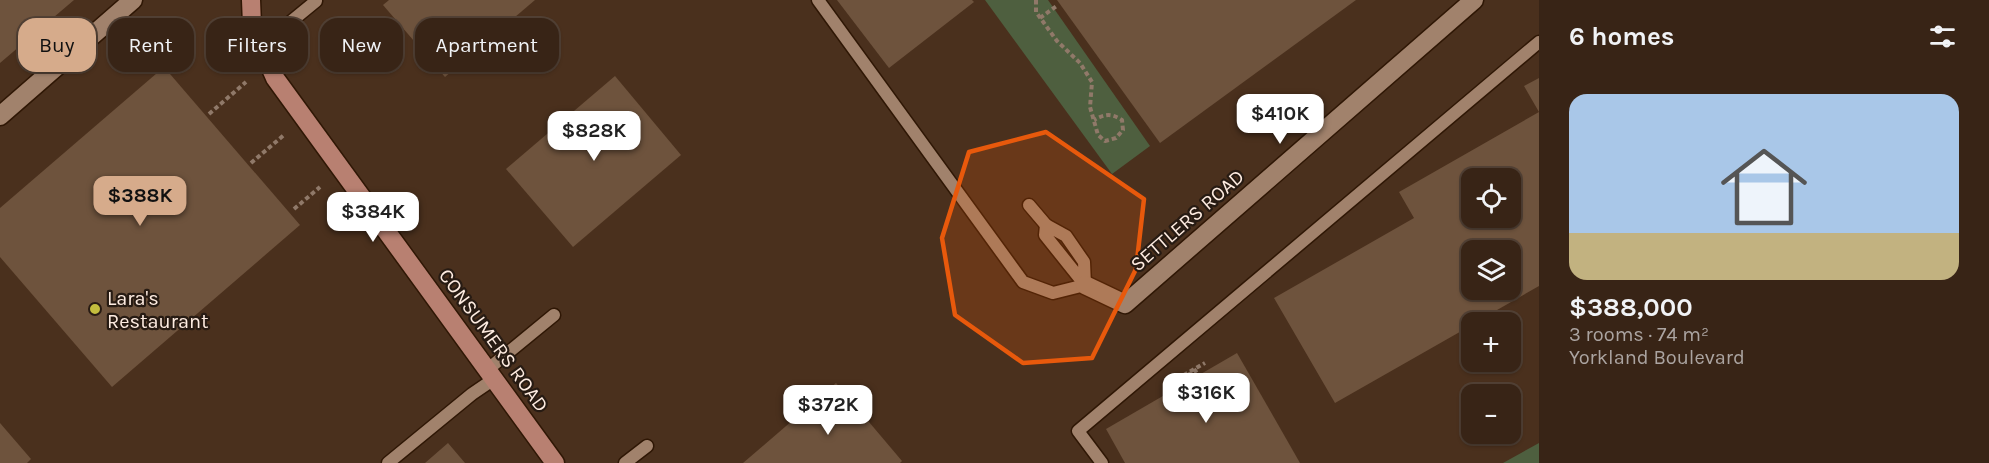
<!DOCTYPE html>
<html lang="en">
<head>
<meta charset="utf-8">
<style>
	body { margin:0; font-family:Karla,sans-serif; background:#3f2c1f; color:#f1f3f6; height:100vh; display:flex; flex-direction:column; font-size:22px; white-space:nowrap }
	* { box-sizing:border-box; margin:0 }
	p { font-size:20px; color:#aba4a1 }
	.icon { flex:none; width:33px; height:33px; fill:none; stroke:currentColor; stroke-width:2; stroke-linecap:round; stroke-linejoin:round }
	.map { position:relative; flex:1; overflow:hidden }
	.sheet { display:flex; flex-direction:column; background:#382416; width:450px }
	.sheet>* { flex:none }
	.hud { position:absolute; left:18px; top:18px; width:570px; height:54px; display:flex; gap:12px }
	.controls { position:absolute; left:1461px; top:168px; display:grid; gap:12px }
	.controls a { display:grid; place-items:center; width:60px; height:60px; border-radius:12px; background:#382416; box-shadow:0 2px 4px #0004,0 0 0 2px #524135; font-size:30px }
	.price { position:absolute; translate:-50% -51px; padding:0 14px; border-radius:12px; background:#fff; color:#222; font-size:20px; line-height:39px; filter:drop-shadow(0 2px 3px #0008) }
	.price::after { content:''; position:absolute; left:50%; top:36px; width:18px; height:14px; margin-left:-9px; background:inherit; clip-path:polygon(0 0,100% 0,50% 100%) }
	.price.on { background:#d6ab8b; color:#111 }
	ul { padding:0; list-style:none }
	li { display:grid; align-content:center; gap:12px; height:318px; padding:0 30px }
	li span { display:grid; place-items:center; height:186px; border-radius:18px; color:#555 }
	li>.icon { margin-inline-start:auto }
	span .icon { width:108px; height:108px; fill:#fffc; stroke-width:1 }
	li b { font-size:26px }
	h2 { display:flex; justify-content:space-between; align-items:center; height:72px; padding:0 30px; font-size:26px }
	.pill { padding:0 21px; border-radius:18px; background:#382416; box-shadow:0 2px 4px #0004,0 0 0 2px #524135; font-size:21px; line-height:54px }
	.pill.on { background:#d6ab8b; color:#111 }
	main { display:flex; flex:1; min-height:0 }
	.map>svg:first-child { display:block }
	.green { fill:#4e5f3f }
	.building { fill:#6e533d; fill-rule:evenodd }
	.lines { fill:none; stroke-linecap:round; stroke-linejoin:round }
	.lane-casing { stroke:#2f1705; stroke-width:15 }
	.street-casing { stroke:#2f1705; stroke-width:21 }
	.secondary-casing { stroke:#2f1705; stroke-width:21 }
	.path { stroke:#907969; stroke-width:4; stroke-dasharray:4.5 3; stroke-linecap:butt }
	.lane { stroke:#a1826c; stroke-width:12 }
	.street { stroke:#a1826c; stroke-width:18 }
	.secondary { stroke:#b88071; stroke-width:18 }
	.marked { fill:#e8590c; fill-opacity:0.2; stroke:#e8590c; stroke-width:4.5; stroke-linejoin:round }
	.poi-dot { fill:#c3bd3e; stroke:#271b13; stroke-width:2 }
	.labels { text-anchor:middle; stroke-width:4.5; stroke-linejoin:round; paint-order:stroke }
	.street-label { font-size:20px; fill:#feece1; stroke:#271b13 }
	.poi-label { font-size:20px; fill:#feece1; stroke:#271b13; text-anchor:start }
</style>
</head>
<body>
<main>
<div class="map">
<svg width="1539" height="463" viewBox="0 0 1539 463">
	<rect width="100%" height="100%" fill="#4a301d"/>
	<g class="green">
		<path d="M985,0H1048L1150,146L1112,174Z"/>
		<path d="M1539,443V463H1503Z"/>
	</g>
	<g class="building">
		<path d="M0,0H74L0,63Z"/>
		<path d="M389,0H535L445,77L383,5Z"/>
		<path d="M837,0H972L974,2L889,68Z"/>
		<path d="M1057,0H1356L1160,143Z"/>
		<path d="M164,67L300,225L112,387L0,257V208Z"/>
		<path d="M615,76L681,155L573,247L506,169Z"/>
		<path d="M1539,78V286L1476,322H1472V325L1335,403L1274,298L1414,218L1399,192L1539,112L1524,86ZM1472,178H1510V218H1472ZM1472,250H1510V290H1472Z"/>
		<path d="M1237,353L1300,463H1125L1106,429Z"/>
		<path d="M836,383L902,461L900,463H743Z"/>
		<path d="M0,423L31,459L27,463H0Z"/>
		<path d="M448,443L465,463H425Z"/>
	</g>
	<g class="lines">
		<defs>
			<g id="lane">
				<path d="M818,0L1023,282L1053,293L1085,285"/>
				<path d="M260,47L316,1"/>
				<path d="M1029,205L1046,225"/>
				<path d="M1046,225L1066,236L1084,262L1085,285L1045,235Z"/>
				<path d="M487,370L554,315"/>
				<path d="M388,463L472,394L494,379"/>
				<path d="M625,463L647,446"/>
				<path d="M1102,463L1078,431L1539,42"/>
			</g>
			<g id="street">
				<path d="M0,116L133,0"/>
				<path d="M1085,285L1125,304L1474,0"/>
			</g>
			<path id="secondary" d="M251,0L252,25L275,78L555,463"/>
		</defs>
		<use href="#lane" class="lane-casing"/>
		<use href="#street" class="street-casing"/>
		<use href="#secondary" class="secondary-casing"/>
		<g class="path">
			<path d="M1036,0V12L1057,41L1080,63L1092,82L1090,107L1098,135L1105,141L1116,138L1123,130L1122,120C1111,113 1105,114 1094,120"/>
			<path d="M1040,18L1058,5"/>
			<path d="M209,114L246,82"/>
			<path d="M251,163L284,135"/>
			<path d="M294,209L320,187"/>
			<path d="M1194,369L1199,376"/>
			<path d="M1189,372L1193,379"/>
			<path d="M1177,379L1205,363"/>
		</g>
		<use href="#lane" class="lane"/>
		<use href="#street" class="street"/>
		<use href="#secondary" class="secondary"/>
	</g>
	<path class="marked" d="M1046,132L1144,199L1136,269L1092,358L1023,363L955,315L942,238L969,152Z"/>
	<circle class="poi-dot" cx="95" cy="309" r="6"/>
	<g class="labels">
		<g class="street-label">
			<text transform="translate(1187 220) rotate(-41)" y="7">SETTLERS ROAD</text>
			<text transform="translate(494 340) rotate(54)" y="7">CONSUMERS ROAD</text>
		</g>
		<g class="poi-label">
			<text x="107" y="305">Lara's<tspan x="107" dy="23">Restaurant</tspan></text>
		</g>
	</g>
</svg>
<div class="controls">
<a><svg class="icon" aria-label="locate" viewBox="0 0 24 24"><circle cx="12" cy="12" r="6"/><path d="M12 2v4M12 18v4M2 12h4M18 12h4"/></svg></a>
<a><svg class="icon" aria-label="layers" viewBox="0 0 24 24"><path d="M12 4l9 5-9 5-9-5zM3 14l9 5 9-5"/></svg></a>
<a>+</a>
<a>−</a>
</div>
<b class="price" style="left:1280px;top:145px">$410K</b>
<b class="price" style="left:594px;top:162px">$828K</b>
<b class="price on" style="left:140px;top:227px">$388K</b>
<b class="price" style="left:373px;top:243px">$384K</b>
<b class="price" style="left:1206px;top:424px">$316K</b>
<b class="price" style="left:828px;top:436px">$372K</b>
<div class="hud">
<a class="pill on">Buy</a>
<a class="pill">Rent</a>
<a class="pill">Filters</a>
<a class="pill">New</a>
<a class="pill">Apartment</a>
</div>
</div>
<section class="sheet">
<h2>6 homes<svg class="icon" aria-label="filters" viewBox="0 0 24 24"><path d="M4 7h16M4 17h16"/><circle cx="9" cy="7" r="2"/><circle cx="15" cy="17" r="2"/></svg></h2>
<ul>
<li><span style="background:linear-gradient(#a9c7e8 75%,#c2b280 0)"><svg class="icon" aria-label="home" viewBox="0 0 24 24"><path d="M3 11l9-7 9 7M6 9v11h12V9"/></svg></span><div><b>$388,000</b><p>3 rooms · 74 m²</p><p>Yorkland Boulevard</p></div></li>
</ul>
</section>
</main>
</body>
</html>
